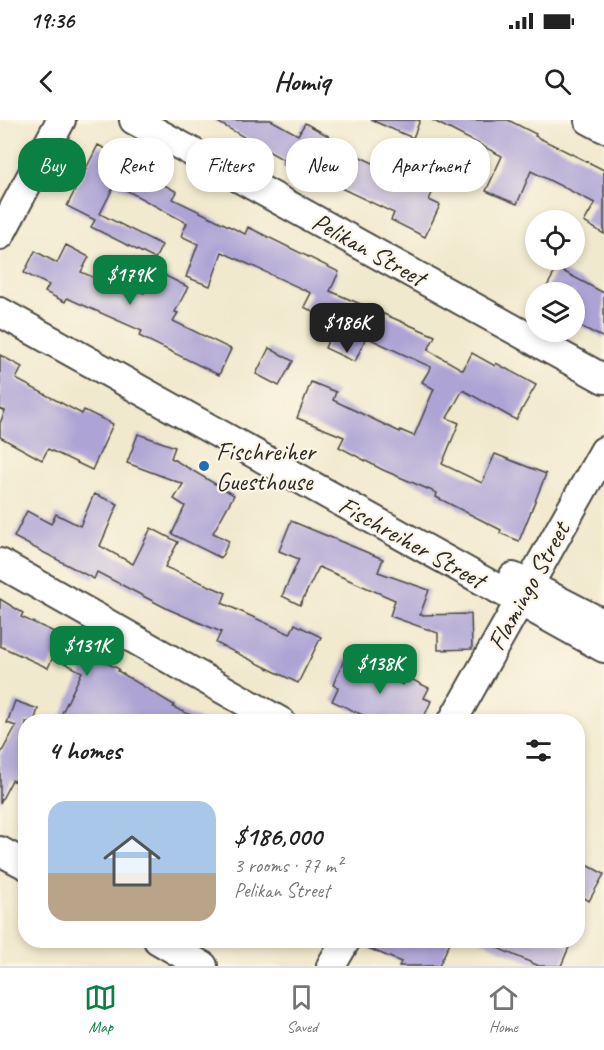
<!DOCTYPE html>
<html lang="en">
<head>
<meta charset="utf-8">
<style>
	body { margin:0; font-family:Caveat,sans-serif; background:#f2f2f2; color:#222; height:100vh; display:flex; flex-direction:column; font-size:22px; white-space:nowrap }
	* { box-sizing:border-box; margin:0 }
	p { font-size:20px; color:#767676 }
	.icon { flex:none; width:33px; height:33px; fill:none; stroke:currentColor; stroke-width:2; stroke-linecap:round; stroke-linejoin:round }
	.map { position:relative; flex:1; overflow:hidden }
	.panel { position:absolute; left:18px; top:594px; width:567px; height:234px; display:flex; flex-direction:column; background:#fff; border-radius:24px; box-shadow:0 3px 9px #0003 }
	.panel>* { flex:none }
	.banner { position:absolute; left:18px; top:18px; width:568px; height:54px; display:flex; gap:12px }
	.buttons { position:absolute; left:525px; top:90px; display:grid; gap:12px }
	.buttons a { display:grid; place-items:center; width:60px; height:60px; border-radius:50%; background:#fff; box-shadow:0 3px 9px #0003; font-size:30px }
	.price { position:absolute; translate:-50% -51px; padding:0 14px; border-radius:12px; background:#0b8043; color:#fff; font-size:20px; line-height:39px; filter:drop-shadow(0 2px 3px #0008) }
	.price::after { content:''; position:absolute; left:50%; top:36px; width:18px; height:14px; margin-left:-9px; background:inherit; clip-path:polygon(0 0,100% 0,50% 100%) }
	.price.active { background:#222; color:#fff }
	ul { padding:0; list-style:none }
	li { display:flex; align-items:center; gap:18px; height:150px; padding:0 30px }
	li span { display:grid; place-items:center; flex:none; width:168px; height:120px; border-radius:18px; color:#555 }
	li>.icon { margin-inline-start:auto }
	span .icon { width:72px; height:72px; fill:#fffc; stroke-width:1 }
	li b { font-size:26px }
	h2 { display:flex; justify-content:space-between; align-items:center; height:72px; padding:0 30px; font-size:26px }
	.chip { padding:0 21px; border-radius:24px; background:#fff; box-shadow:0 3px 9px #0003; font-size:21px; line-height:54px }
	.chip.active { background:#0b8043; color:#fff }
	.status { display:flex; justify-content:space-between; align-items:center; height:42px; padding:0 30px; background:#fff; direction:ltr }
	.status svg { height:16px; fill:currentColor }
	header { display:flex; justify-content:space-between; align-items:center; height:78px; padding:0 30px; background:#fff; font-size:27px; font-weight:700 }
	.tab-bar { display:flex; justify-content:space-around; align-items:center; height:84px; border-top:2px solid #e0e0e0; background:#fff; font-size:16px; color:#767676 }
	.tab-bar a { display:grid; justify-items:center; gap:3px }
	.tab-bar .active { color:#0b8043 }
	.map>svg:first-child { display:block }
	.building { fill:#ada4d5 }
	.lines { fill:none; stroke-linecap:round; stroke-linejoin:round }
	.minor-casing { stroke:#494843; stroke-width:32 }
	.minor { stroke:#fff; stroke-width:28 }
	.poi-dot { fill:#1f6fb2; stroke:#fcf5e5; stroke-width:2 }
	.labels { text-anchor:middle; stroke-width:4.5; stroke-linejoin:round; paint-order:stroke }
	.street-label { font-size:26px; fill:#2b2b2b; stroke:#fcf5e5 }
	.poi-label { font-size:26px; fill:#2b2b2b; stroke:#fcf5e5; text-anchor:start }
</style>
</head>
<body>
<div class="status"><b>19:36</b><svg viewBox="0 0 49 12"><path d="M0 12V9h3v3zM5 12V6h3v6zM10 12V3h3v9zM15 12V0h3v12zM26 1h20v11H26zM47 4h2v5h-2z"/></svg></div>
<header><svg class="icon" aria-label="back" viewBox="0 0 24 24"><path d="M15 5l-7 7 7 7"/></svg>Homiq<svg class="icon" aria-label="search" viewBox="0 0 24 24"><circle cx="10" cy="10" r="6"/><path d="M15 15l6 6"/></svg></header>
<div class="map">
<svg width="604" height="846" viewBox="0 0 604 846">
	<rect width="100%" height="100%" fill="#fcf5e5"/>
	<filter id="ink" filterUnits="userSpaceOnUse"><feTurbulence type="fractalNoise" baseFrequency=".0167" numOctaves="2"/><feDisplacementMap in="SourceGraphic" scale="12" xChannelSelector="R" yChannelSelector="G"/><feConvolveMatrix kernelMatrix="1 2 1 2 8 2 1 2 1" color-interpolation-filters="sRGB"/></filter>
	<filter id="wash" filterUnits="userSpaceOnUse"><feTurbulence type="fractalNoise" baseFrequency=".008" numOctaves="4" result="noise"/><feDisplacementMap in="SourceGraphic" scale="24" xChannelSelector="R" yChannelSelector="G"/><feGaussianBlur stdDeviation="1.35" result="paint"/><feColorMatrix in="noise" values="0 0 0 0 0 0 0 0 0 0 0 0 0 0 0 0 0 1.4 0 .05"/><feComposite in="paint" operator="in"/></filter>
	<g filter="url(#wash)">
		<rect width="100%" height="100%" fill="#f1e9cd"/>
		<g id="blocks">
			<g class="building">
				<path d="M214,0H271L298,15L305,3L343,24L341,28L409,60L412,55L435,66L429,80L440,85L425,117L391,100L394,93L324,60L321,66L282,44L284,40Z"/>
				<path d="M371,0H420L413,18Z"/>
				<path d="M432,0H508L536,14L535,16L604,50V114L584,102L595,83L531,51L517,84L486,71L502,36Z"/>
				<path d="M98,25L127,40L125,43L177,72L173,79L245,114L248,107L339,152L330,171L435,216L428,230L463,250L472,233L495,246L496,243L536,265L516,300L463,270L447,298L459,303L442,344L482,363L495,334L546,354L519,421L500,413L501,410L436,377L437,373L383,350L339,327L344,317L297,298L311,262L336,272L333,280L400,312V310L414,316L434,269L422,262L431,247L366,217L355,242L325,228L339,195L321,186L317,194L304,187L311,173L222,132L210,166L186,157L198,124L181,116L187,103L115,64L100,94L162,125L155,139L91,107L95,100L67,86Z"/>
				<path d="M66,125L89,137L81,152L118,168L120,163L144,173L156,151L188,167L175,192L178,193L173,201L231,229L219,255L139,216L142,211L67,178L65,182L45,172L49,165L24,153L35,131L57,143Z"/>
				<path d="M557,148L604,173V218L574,203V172H544Z"/>
				<path d="M269,228L293,241L279,266L256,254Z"/>
				<path d="M0,235L22,247L16,259L82,294L84,290L113,304L92,350L48,329L42,340L0,317V303L5,291L0,289Z"/>
				<path d="M138,314L175,327L171,338L234,375L213,413L229,421L221,438L172,414L185,386L174,379L183,364L127,343Z"/>
				<path d="M94,374L118,384L100,426L133,444L151,408L178,422L165,447L226,473L222,483L290,514L295,504L321,517L298,563L216,523L221,512L168,489L97,452L94,459L14,417L27,391L51,404L56,394L80,406Z"/>
				<path d="M291,401L383,439L378,452L429,470L420,495L471,494L472,529L438,530V513L390,496L395,480L319,447L300,485L282,476L299,439L279,431Z"/>
				<path d="M0,479L23,493L21,497L63,516L62,520L119,549L118,551L174,585L173,587L205,602H74L61,595L82,552L53,537L48,548L0,526Z"/>
				<path d="M345,538L403,565L407,557L429,568L424,578L431,581L422,602H378L332,581L338,568L333,565Z"/>
				<path d="M15,581L38,589L34,602H26V668L12,660L0,683V635L16,606L7,603Z"/>
				<path d="M578,740L604,754L589,781L578,774Z"/>
				<path d="M362,820H451L439,846H399L401,842L361,825Z"/>
				<path d="M479,820H554L569,827L561,846H539Z"/>
			</g>
		</g>
	</g>
	<g filter="url(#ink)">
		<use href="#blocks" fill-opacity="0" stroke="#494843" stroke-width="1.5"/>
		<g class="lines">
			<defs>
				<g id="minor">
					<path d="M134,0L604,259"/>
					<path d="M589,0L604,8"/>
					<path d="M0,115L61,0"/>
					<path d="M0,192L604,528"/>
					<path d="M0,443L281,602"/>
					<path d="M513,457L604,504"/>
					<path d="M452,602L604,331"/>
					<path d="M0,731L26,745"/>
					<path d="M158,820L203,846"/>
					<path d="M331,846L346,820"/>
				</g>
			</defs>
			<use href="#minor" class="minor-casing"/>
			<use href="#minor" class="minor"/>
		</g>
	</g>
	<circle class="poi-dot" cx="204" cy="346" r="6"/>
	<g class="labels">
		<g class="street-label">
			<text transform="translate(369 129) rotate(29)" y="9">Pelikan Street</text>
			<text transform="translate(412 422) rotate(29)" y="9">Fischreiher Street</text>
			<text transform="translate(528 466) rotate(-61)" y="9">Flamingo Street</text>
		</g>
		<g class="poi-label">
			<text x="216" y="340">Fischreiher<tspan x="216" dy="30">Guesthouse</tspan></text>
		</g>
	</g>
</svg>
<div class="buttons">
<a><svg class="icon" aria-label="locate" viewBox="0 0 24 24"><circle cx="12" cy="12" r="6"/><path d="M12 2v4M12 18v4M2 12h4M18 12h4"/></svg></a>
<a><svg class="icon" aria-label="layers" viewBox="0 0 24 24"><path d="M12 4l9 5-9 5-9-5zM3 14l9 5 9-5"/></svg></a>
</div>
<b class="price" style="left:130px;top:186px">$179K</b>
<b class="price active" style="left:347px;top:234px">$186K</b>
<b class="price" style="left:87px;top:557px">$131K</b>
<b class="price" style="left:380px;top:575px">$138K</b>
<div class="banner">
<a class="chip active">Buy</a>
<a class="chip">Rent</a>
<a class="chip">Filters</a>
<a class="chip">New</a>
<a class="chip">Apartment</a>
</div>
<section class="panel">
<h2>4 homes<svg class="icon" aria-label="filters" viewBox="0 0 24 24"><path d="M4 7h16M4 17h16"/><circle cx="9" cy="7" r="2"/><circle cx="15" cy="17" r="2"/></svg></h2>
<ul>
<li><span style="background:linear-gradient(#a9c7e8 60%,#b9a48a 0)"><svg class="icon" aria-label="home" viewBox="0 0 24 24"><path d="M3 11l9-7 9 7M6 9v11h12V9"/></svg></span><div><b>$186,000</b><p>3 rooms · 77 m²</p><p>Pelikan Street</p></div></li>
</ul>
</section>
</div>
<nav class="tab-bar">
<a class="active"><svg class="icon" aria-label="map" viewBox="0 0 24 24"><path d="M3 6l6-2 6 2 6-2v14l-6 2-6-2-6 2zM9 4v14M15 6v14"/></svg>Map</a>
<a><svg class="icon" aria-label="saved" viewBox="0 0 24 24"><path d="M7 4h10v16l-5-4-5 4z"/></svg>Saved</a>
<a><svg class="icon" aria-label="home" viewBox="0 0 24 24"><path d="M3 11l9-7 9 7M6 9v11h12V9"/></svg>Home</a>
</nav>
</body>
</html>
